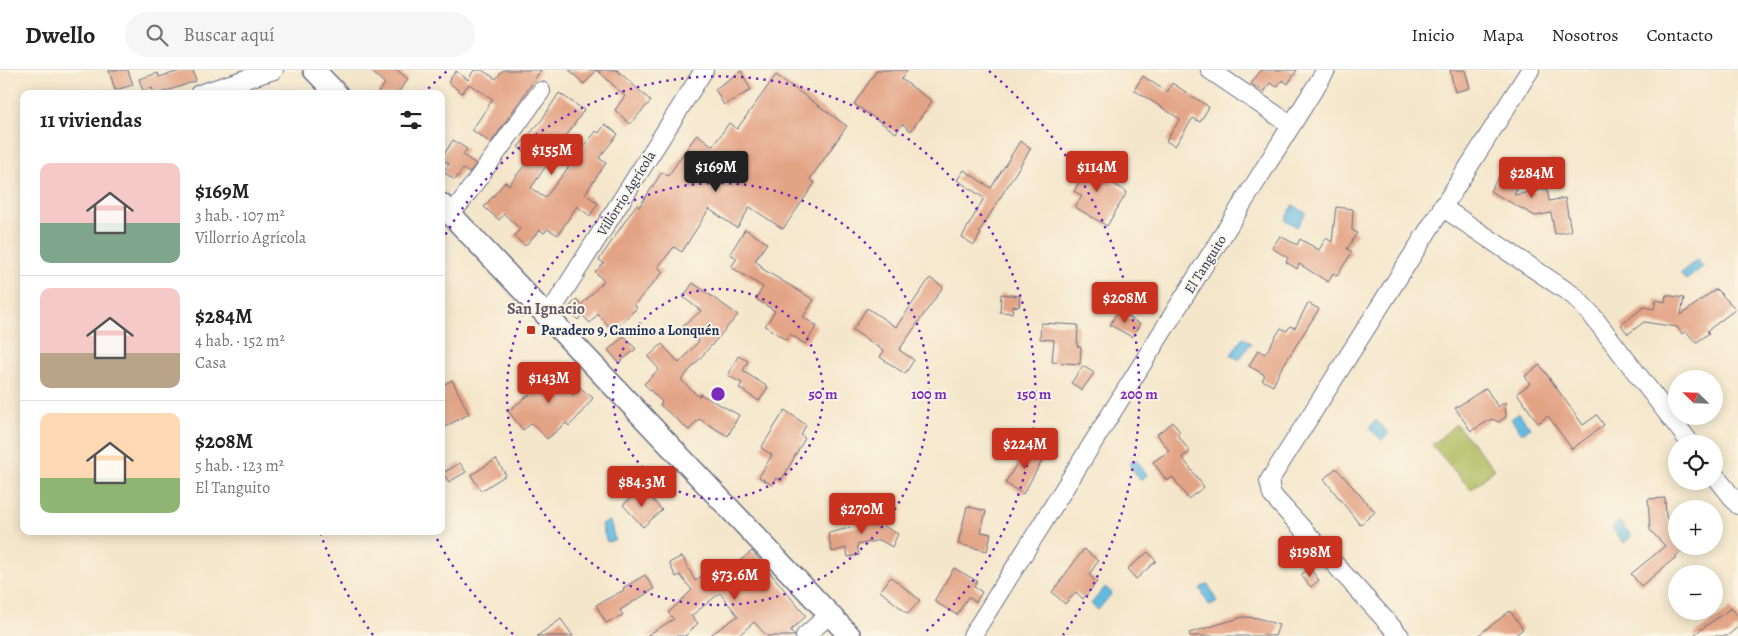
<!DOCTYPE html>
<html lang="es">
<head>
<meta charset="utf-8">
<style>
	body { margin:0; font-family:Alegreya,serif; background:#f6f6f6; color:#222; height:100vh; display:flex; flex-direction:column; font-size:19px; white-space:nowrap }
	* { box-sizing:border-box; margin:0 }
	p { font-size:16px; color:#767676 }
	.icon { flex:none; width:28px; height:28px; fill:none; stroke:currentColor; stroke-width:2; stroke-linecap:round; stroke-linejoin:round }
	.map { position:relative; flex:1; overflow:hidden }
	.drawer { position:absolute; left:20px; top:20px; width:425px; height:445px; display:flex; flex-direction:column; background:#fff; border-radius:10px; box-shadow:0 2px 12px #0003 }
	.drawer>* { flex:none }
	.needle { width:32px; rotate:293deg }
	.controls { position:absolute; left:1668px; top:300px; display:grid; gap:10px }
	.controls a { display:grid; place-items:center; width:55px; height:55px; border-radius:50%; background:#fff; box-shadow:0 2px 12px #0003; font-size:25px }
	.price { position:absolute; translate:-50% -42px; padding:0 11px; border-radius:5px; background:#c8321e; color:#fff; font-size:16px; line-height:32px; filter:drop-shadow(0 1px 2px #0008) }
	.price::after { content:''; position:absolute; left:50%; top:30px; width:15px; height:11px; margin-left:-8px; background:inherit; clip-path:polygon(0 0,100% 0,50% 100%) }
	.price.selected { background:#222; color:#fff }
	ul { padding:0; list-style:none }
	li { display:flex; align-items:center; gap:15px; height:125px; padding:0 20px }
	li+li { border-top:1px solid #e0e0e0 }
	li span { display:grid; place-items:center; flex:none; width:140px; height:100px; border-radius:10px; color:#555 }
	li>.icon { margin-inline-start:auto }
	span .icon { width:60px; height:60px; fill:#fffc; stroke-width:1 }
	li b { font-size:21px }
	h2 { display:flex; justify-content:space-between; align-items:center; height:60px; padding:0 20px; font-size:21px }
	header { display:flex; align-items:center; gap:30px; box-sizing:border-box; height:70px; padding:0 25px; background:#fff; border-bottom:1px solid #e0e0e0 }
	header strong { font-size:24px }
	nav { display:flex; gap:28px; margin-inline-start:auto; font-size:18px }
	.search { width:350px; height:45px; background:#f6f6f6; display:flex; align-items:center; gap:12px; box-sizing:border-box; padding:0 18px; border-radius:28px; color:#767676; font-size:19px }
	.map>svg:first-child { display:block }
	.green { fill:#adba5d; stroke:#64745e }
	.water { fill:#64bbe1; stroke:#4075a0 }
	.building { fill:#e3a385 }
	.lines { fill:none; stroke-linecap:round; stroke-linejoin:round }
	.minor-casing { stroke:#676f84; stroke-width:20 }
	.major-casing { stroke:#676f84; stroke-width:24 }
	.minor { stroke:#fff; stroke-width:18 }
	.major { stroke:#fff; stroke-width:21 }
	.ring { fill:none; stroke:#7b2cbf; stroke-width:2.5; stroke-dasharray:2.5 5 }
	.poi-dot { fill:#c8321e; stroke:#fcf5e5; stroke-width:2 }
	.labels { text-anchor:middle; stroke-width:4; stroke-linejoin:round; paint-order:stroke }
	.street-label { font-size:14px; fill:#1b2f5e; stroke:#fcf5e5 }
	.poi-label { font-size:14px; font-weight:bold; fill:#1b2f5e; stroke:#fcf5e5; text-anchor:start }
	.quarter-label { font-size:16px; font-weight:bold; fill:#61586c; stroke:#fcf5e5 }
	.centre { fill:#7b2cbf; stroke:#fcf5e5; stroke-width:2.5 }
	.ring-label { font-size:15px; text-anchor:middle; font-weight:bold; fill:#7b2cbf; stroke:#fcf5e5; stroke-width:4; stroke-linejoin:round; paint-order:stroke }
</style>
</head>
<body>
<header>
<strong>Dwello</strong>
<div class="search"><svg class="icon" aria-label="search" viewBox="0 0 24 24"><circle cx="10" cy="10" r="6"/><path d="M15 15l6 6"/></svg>Buscar aquí</div>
<nav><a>Inicio</a><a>Mapa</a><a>Nosotros</a><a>Contacto</a></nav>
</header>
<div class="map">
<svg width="1738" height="566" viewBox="0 0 1738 566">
	<rect width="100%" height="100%" fill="#fcf5e5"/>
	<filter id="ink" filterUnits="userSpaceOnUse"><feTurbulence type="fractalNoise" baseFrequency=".02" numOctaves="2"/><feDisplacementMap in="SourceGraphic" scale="10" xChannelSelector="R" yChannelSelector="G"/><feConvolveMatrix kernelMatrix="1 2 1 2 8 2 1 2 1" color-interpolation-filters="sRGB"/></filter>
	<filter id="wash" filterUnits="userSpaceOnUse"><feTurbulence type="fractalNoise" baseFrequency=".0096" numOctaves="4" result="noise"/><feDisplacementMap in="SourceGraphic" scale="20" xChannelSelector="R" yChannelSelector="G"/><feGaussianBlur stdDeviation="1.12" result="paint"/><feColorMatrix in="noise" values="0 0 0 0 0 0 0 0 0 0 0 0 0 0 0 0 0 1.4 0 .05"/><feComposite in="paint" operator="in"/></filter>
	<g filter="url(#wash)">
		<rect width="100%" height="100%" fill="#f4e6cb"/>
		<path class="green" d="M1456,354L1495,399L1471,420L1432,375Z"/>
		<g class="water">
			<path d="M1293,135L1306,143L1297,157L1285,150Z"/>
			<path d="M1697,190L1703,197L1686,210L1680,203Z"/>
			<path d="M1243,267L1251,273L1239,290L1231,285Z"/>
			<path d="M1519,343L1530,358L1522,363L1511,349Z"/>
			<path d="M1376,350L1389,363L1382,370L1369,358Z"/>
			<path d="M1136,389L1147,405L1140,410L1129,394Z"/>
			<path d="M610,451L615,470L607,472L601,454Z"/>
			<path d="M1619,451L1632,466L1624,473L1612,458Z"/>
			<path d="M1208,514L1217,532L1209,535L1200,518Z"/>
			<path d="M1105,517L1112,523L1098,540L1091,534Z"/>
		</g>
		<g id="blocks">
			<g class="building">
				<path d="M109,0H128L133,15L115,20Z"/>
				<path d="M184,0H193L196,11L158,24H154L152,18L143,21L139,9L158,3L159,7Z"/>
				<path d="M370,0H397L408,9L397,24H377L385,14Z"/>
				<path d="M474,0H482L496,9L503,0H541L491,73L472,60L493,29L469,14L462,23L448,12L456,1L468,10Z"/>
				<path d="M569,0H597L584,14Z"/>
				<path d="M597,0H617L651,31L630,54L615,40L625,26Z"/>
				<path d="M877,0H908L901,9L932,31L911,61L902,54L896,63L854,34Z"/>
				<path d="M1261,0H1297L1288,14L1282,10L1277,17L1270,13L1264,22L1251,14Z"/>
				<path d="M1450,0H1465L1470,18L1455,22Z"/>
				<path d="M741,1L751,20L724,35L715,19Z"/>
				<path d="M776,5L847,56L810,109L815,113L783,159L750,137L737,158L709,139L682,182L674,177L658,197L663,202L634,235L637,238L613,261L598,244L590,253L582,245L578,250L567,239L576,230L581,235L604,211L595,202L604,193L599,190L636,135L639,137L662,102L668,106L697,64L713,76L729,53L737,59Z"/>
				<path d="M1143,6L1167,22L1172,13L1209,37L1200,52L1193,48L1175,76L1166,71L1180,49L1134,20Z"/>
				<path d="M559,23L584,40L531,118L545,128L596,61L599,63L605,54L618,64L599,88L606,93L585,124L598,133L590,146L577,136L558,165L548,159L544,163L540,160L525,176L514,166L520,159L504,144L499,150L484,137L505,112L509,115L531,87L518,77L541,51Z"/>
				<path d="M453,70L467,79L463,85L476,94L469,103L463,99L455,110L443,102L449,94L441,89Z"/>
				<path d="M1020,71L1031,78L979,162L981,163L974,175L962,167L984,128L957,110L964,100L991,118Z"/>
				<path d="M1078,83L1102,97L1097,104L1127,122L1107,156L1075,137L1082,126L1074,121L1086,100L1073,92Z"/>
				<path d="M1549,89L1561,90L1560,107L1548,106Z"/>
				<path d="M1508,92L1521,100L1517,107L1523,110L1514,125L1547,119L1549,131L1565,128L1571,161L1555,164L1551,143L1535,146L1490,121Z"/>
				<path d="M1336,137L1353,139L1352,160L1357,163L1347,179L1352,182L1337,206L1333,203L1328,212L1299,194L1297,199L1286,192L1288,188L1272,178L1280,166L1297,175L1300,169L1319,180L1326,168L1332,172Z"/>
				<path d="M745,159L767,173L755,191L762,196L761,198L814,230L803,247L817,256L805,274L790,264L786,270L765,256L775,241L756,229L763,217L731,197L737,188L730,184Z"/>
				<path d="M930,208L943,217L899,280L914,290L905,304L880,287L884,281L853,260L867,238L896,257Z"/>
				<path d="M693,213L738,245L681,310L699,327L700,324L739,345L728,366L699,349L689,360L660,335L662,332L644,314L659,299L648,287L662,274L679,293L699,271L682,257L701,241L683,227Z"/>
				<path d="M1716,219L1736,239L1707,261L1709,263L1696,273L1686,261L1682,264L1677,257L1644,252L1628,264L1621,255L1644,237L1654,239L1656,230L1665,232L1666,225L1684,228L1681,245Z"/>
				<path d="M1001,224L1020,226L1019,237L1013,236L1012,243L1000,242Z"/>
				<path d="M1308,233L1319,239L1280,301L1273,316L1262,310L1265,305L1249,296L1258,280L1265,284L1281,258L1287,261L1290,256L1295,258Z"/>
				<path d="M1118,241L1140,254L1132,267L1110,255Z"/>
				<path d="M1041,253L1078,255L1077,276L1081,277L1080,294L1052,292L1054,270L1040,269Z"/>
				<path d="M624,266L636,279L619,293L608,280Z"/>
				<path d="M738,286L748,291L743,301L768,317L759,331L739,318L742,313L728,306Z"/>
				<path d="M543,295L573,325L579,317L593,328L576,349L569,356L566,353L547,369L532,353L523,360L508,341L534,321L526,313Z"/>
				<path d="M1540,295L1583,355L1597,345L1604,355L1572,379L1548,346L1538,353L1517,323L1530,314L1525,306Z"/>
				<path d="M1083,296L1094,303L1082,320L1071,313Z"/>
				<path d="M452,310L469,344L441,359V316Z"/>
				<path d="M1486,318L1498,337L1505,332L1506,347L1498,352L1492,349L1471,361L1455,338Z"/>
				<path d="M785,340L806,355L801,365L805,368L781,411L776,408L772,415L759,407L772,385L761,378Z"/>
				<path d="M1173,352L1180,362L1177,364L1190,382L1182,387L1204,417L1188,429L1173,407L1167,411L1153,392L1169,381L1157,364Z"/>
				<path d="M1028,376L1045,386L1023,424L1005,413Z"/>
				<path d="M496,389L506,405L481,421L471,405Z"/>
				<path d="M460,393L466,402L449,412L443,403Z"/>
				<path d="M1336,398L1375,442L1360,455L1324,409Z"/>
				<path d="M642,418L662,440L643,457L623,435Z"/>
				<path d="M1665,428L1666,447L1676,459V476H1688L1676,486V490L1675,488L1641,516L1631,504L1665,476L1650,460L1648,429Z"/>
				<path d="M967,436L986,441L981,462L991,464L987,481L958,474Z"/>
				<path d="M868,438L882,446L878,453L898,464L892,477L880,470L857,475L859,485L848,487L846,478L832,482L828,463L859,456Z"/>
				<path d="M1084,479L1098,491L1089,505L1097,512L1083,529L1076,522L1065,534L1052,522Z"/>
				<path d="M752,481L806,546L790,561L795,566H767L754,552L738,566H709L738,546L720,523L691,546L698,553L685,566H646L674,549L668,543L692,520L680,505L676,507L669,493L682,486L695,511L709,500L717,509Z"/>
				<path d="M1148,482L1156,491L1136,509L1127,499Z"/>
				<path d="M954,498L977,511L974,517L982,522L976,532L968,527L957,545L934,531Z"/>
				<path d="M1309,498L1319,510L1311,517L1301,505Z"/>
				<path d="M645,505L654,519L620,540L623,545L606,553L596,535L624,520L623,518Z"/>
				<path d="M891,507L920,530L908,544L880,521Z"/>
				<path d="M1731,538L1738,546V557L1727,566H1692Z"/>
				<path d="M1510,541L1523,559L1514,566H1477Z"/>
				<path d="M1243,547L1258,548L1279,555L1275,566H1190L1189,563Z"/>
				<path d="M561,549L573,566H537Z"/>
			</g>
		</g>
	</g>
	<g filter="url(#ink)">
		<use href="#blocks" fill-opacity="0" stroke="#676f84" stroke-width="1"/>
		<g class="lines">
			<defs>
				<g id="minor">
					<path d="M1210,0L1291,55"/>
					<path d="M199,24L274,0"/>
					<path d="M1442,137L1574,226L1591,244L1691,374"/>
					<path d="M450,143L461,132L541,21"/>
					<path d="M548,246L704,0"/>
					<path d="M1714,404L1738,435"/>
					<path d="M805,566L829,545"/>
					<path d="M972,566L1326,0"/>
					<path d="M1400,566L1272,425L1269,411L1530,0"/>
				</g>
				<g id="major">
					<path d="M314,0L337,24"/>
					<path d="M441,134L850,566"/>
				</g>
			</defs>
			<use href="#minor" class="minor-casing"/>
			<use href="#major" class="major-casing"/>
			<use href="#minor" class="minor"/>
			<use href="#major" class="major"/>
		</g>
	</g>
	<g class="ring">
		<circle cx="718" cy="324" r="105"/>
		<circle cx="718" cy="324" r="211"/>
		<path d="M513 564A316 316 0 0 1 434 463M442 171A316 316 0 1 1 923 564"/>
		<path d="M373 565A421 421 0 0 1 321 465M423 24A421 421 0 0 1 447 1M989 1A421 421 0 0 1 1063 565"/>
	</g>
	<rect class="poi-dot" x="526" y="255" width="10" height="10" rx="2.5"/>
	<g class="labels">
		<g class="street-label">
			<text transform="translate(626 123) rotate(-58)" y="5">Villorrio Agrícola</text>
			<text transform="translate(1205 194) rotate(-58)" y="5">El Tanguito</text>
		</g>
		<g class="poi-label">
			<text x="541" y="265">Paradero 9, Camino a Lonquén</text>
		</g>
		<g class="quarter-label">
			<text x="546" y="244">San Ignacio</text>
		</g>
	</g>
	<circle cx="718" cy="324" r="8" class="centre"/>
	<g class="ring-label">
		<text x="823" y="329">50 m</text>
		<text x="929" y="329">100 m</text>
		<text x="1034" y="329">150 m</text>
		<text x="1139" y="329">200 m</text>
	</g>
</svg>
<div class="controls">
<a><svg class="needle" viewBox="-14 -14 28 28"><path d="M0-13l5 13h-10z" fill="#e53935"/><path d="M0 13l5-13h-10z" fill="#767676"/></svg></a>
<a><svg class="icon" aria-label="locate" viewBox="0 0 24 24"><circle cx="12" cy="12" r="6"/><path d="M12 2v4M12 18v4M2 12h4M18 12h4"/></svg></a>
<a>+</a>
<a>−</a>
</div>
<b class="price" style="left:552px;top:106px">$155M</b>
<b class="price selected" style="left:716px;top:123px">$169M</b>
<b class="price" style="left:1097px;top:123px">$114M</b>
<b class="price" style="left:1532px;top:129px">$284M</b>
<b class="price" style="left:1125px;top:254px">$208M</b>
<b class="price" style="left:549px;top:334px">$143M</b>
<b class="price" style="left:1025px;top:400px">$224M</b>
<b class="price" style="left:642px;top:438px">$84.3M</b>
<b class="price" style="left:862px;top:465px">$270M</b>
<b class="price" style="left:1310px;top:508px">$198M</b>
<b class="price" style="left:735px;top:531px">$73.6M</b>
<section class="drawer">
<h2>11 viviendas<svg class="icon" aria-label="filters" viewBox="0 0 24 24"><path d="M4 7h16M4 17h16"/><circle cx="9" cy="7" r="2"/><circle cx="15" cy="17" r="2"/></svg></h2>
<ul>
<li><span style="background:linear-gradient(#f6c9c9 60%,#7fa58c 0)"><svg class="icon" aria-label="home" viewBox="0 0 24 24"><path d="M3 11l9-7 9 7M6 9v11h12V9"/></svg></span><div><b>$169M</b><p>3 hab. · 107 m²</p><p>Villorrio Agrícola</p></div></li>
<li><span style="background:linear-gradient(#f6c9c9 65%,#b9a48a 0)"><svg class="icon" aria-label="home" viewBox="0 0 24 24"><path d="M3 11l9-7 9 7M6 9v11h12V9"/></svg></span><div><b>$284M</b><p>4 hab. · 152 m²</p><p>Casa</p></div></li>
<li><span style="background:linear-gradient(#ffd9b3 65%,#8fb573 0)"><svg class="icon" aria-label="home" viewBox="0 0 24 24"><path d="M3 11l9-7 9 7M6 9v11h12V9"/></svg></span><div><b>$208M</b><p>5 hab. · 123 m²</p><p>El Tanguito</p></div></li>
</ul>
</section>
</div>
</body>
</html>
